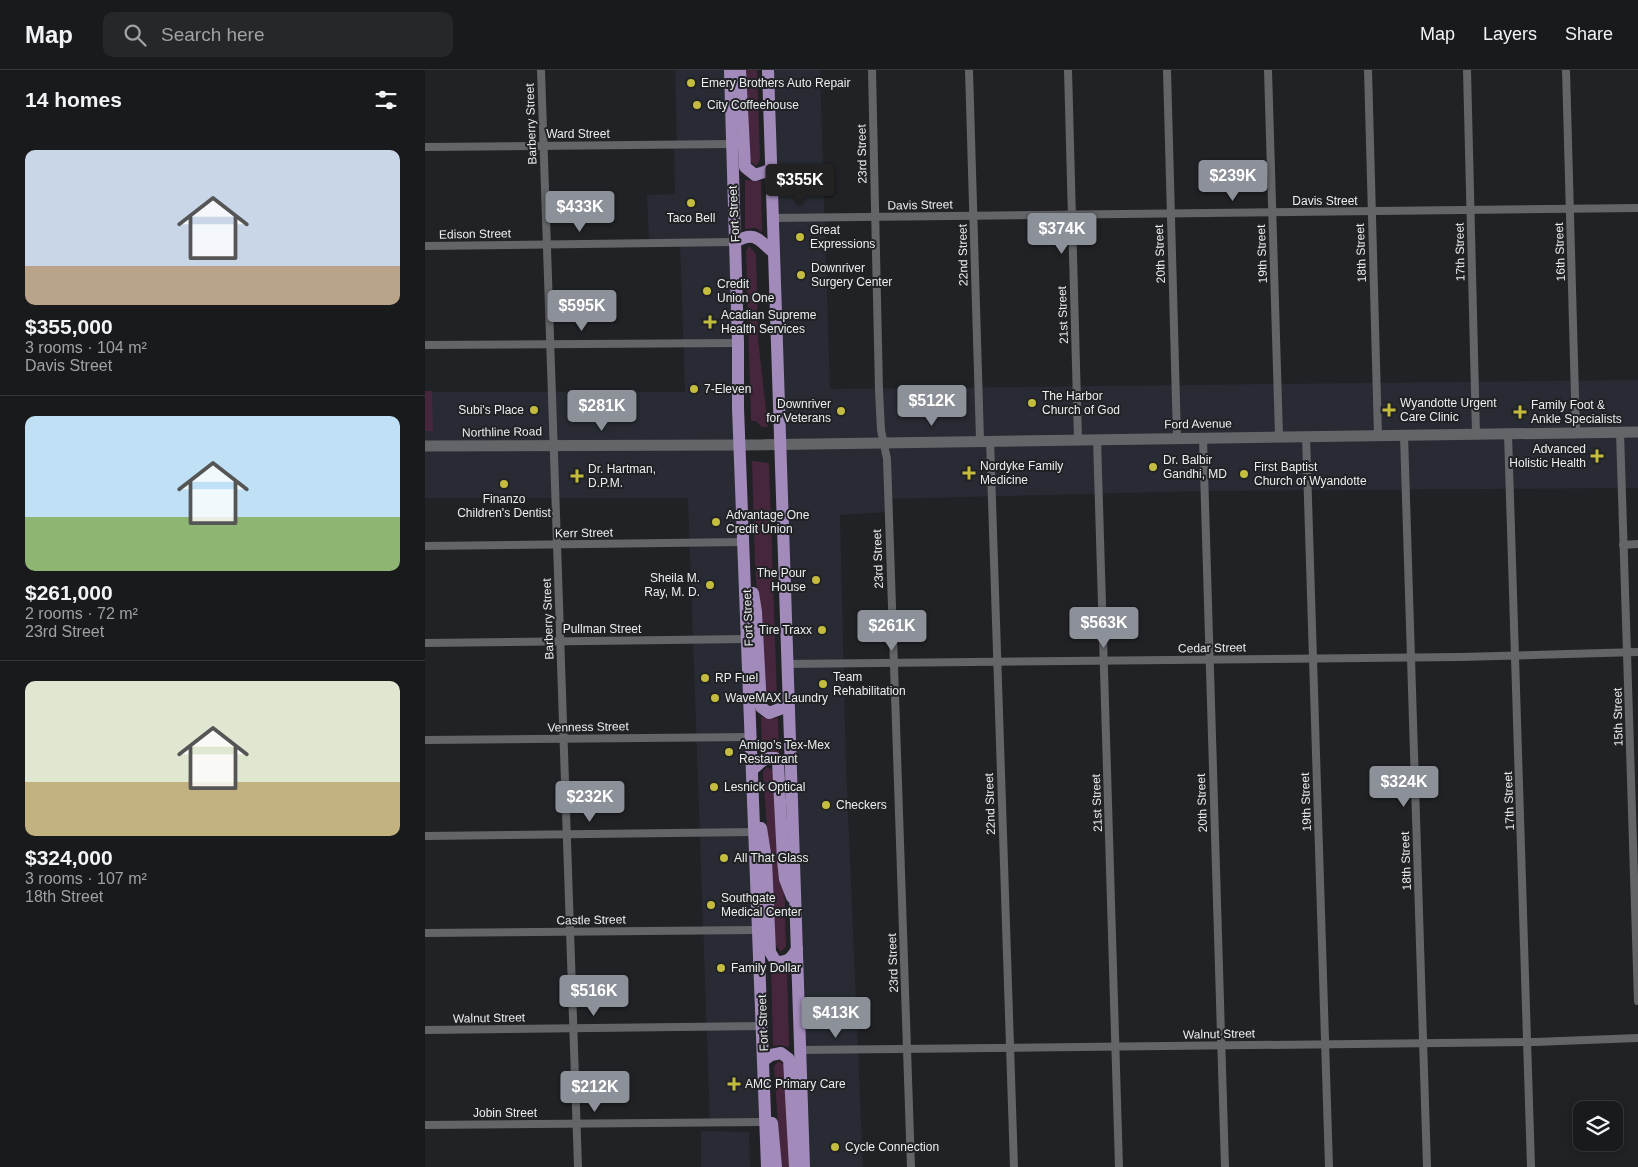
<!DOCTYPE html>
<html lang="en">
<head>
<meta charset="utf-8">
<style>
	body { margin:0; font-family:Helvetica,sans-serif; background:#262729; color:#f1f3f6; height:100vh; display:flex; flex-direction:column; font-size:19px; white-space:nowrap }
	* { box-sizing:border-box; margin:0 }
	p { font-size:16px; color:#9fa1a3 }
	.icon { flex:none; width:28px; height:28px; fill:none; stroke:currentColor; stroke-width:2; stroke-linecap:round; stroke-linejoin:round }
	.map { position:relative; flex:1; overflow:hidden }
	.side { display:flex; flex-direction:column; background:#191a1c; width:425px }
	.side>* { flex:none }
	.tools { position:absolute; left:1148px; top:1031px; display:grid; gap:10px }
	.tools a { display:grid; place-items:center; width:50px; height:50px; border-radius:10px; background:#191a1c; box-shadow:0 2px 8px #0003,0 0 0 1px #37383b; font-size:25px }
	.price { position:absolute; translate:-50% -42px; padding:0 11px; border-radius:5px; background:#8c9099; color:#fff; font-size:16px; line-height:32px; filter:drop-shadow(0 1px 2px #0008) }
	.price::after { content:''; position:absolute; left:50%; top:30px; width:15px; height:11px; margin-left:-8px; background:inherit; clip-path:polygon(0 0,100% 0,50% 100%) }
	.price.on { background:#222; color:#fff }
	ul { padding:0; list-style:none }
	li { display:grid; align-content:center; gap:10px; height:265px; padding:0 25px }
	li+li { border-top:1px solid #37383b }
	li span { display:grid; place-items:center; height:155px; border-radius:10px; color:#555 }
	li>.icon { margin-inline-start:auto }
	span .icon { width:90px; height:90px; fill:#fffc; stroke-width:1 }
	li b { font-size:21px }
	h2 { display:flex; justify-content:space-between; align-items:center; height:60px; padding:0 25px; font-size:21px }
	header { display:flex; align-items:center; gap:30px; box-sizing:border-box; height:70px; padding:0 25px; background:#191a1c; border-bottom:1px solid #37383b }
	header strong { font-size:24px }
	nav { display:flex; gap:28px; margin-inline-start:auto; font-size:18px }
	.search { width:350px; height:45px; background:#262729; display:flex; align-items:center; gap:12px; box-sizing:border-box; padding:0 18px; border-radius:10px; color:#9fa1a3; font-size:19px }
	main { display:flex; flex:1; min-height:0 }
	.map>svg:first-child { display:block }
	.built { fill:#282b33 }
	.green { fill:#46263c }
	.lines { fill:none; stroke-linecap:round; stroke-linejoin:round }
	.street { stroke:#646568; stroke-width:8 }
	.secondary { stroke:#646568; stroke-width:11 }
	.primary { stroke:#a28bbb; stroke-width:12 }
	.poi-dot { fill:#c4bc3e; stroke:#212225; stroke-width:2 }
	.labels { text-anchor:middle; stroke-width:4; stroke-linejoin:round; paint-order:stroke }
	.poi-label { font-size:12px; fill:#ecedef; stroke:#212225; text-anchor:start }
	.street-label { font-size:12px; fill:#ecedef; stroke:#212225 }
</style>
</head>
<body>
<header>
<strong>Map</strong>
<div class="search"><svg class="icon" aria-label="search" viewBox="0 0 24 24"><circle cx="10" cy="10" r="6"/><path d="M15 15l6 6"/></svg>Search here</div>
<nav><a>Map</a><a>Layers</a><a>Share</a></nav>
</header>
<main>
<section class="side">
<h2>14 homes<svg class="icon" aria-label="filters" viewBox="0 0 24 24"><path d="M4 7h16M4 17h16"/><circle cx="9" cy="7" r="2"/><circle cx="15" cy="17" r="2"/></svg></h2>
<ul>
<li><span style="background:linear-gradient(#c9d6e8 75%,#b9a48a 0)"><svg class="icon" aria-label="home" viewBox="0 0 24 24"><path d="M3 11l9-7 9 7M6 9v11h12V9"/></svg></span><div><b>$355,000</b><p>3 rooms · 104 m²</p><p>Davis Street</p></div></li>
<li><span style="background:linear-gradient(#bfe0f5 65%,#8fb573 0)"><svg class="icon" aria-label="home" viewBox="0 0 24 24"><path d="M3 11l9-7 9 7M6 9v11h12V9"/></svg></span><div><b>$261,000</b><p>2 rooms · 72 m²</p><p>23rd Street</p></div></li>
<li><span style="background:linear-gradient(#dfe7d0 65%,#c2b280 0)"><svg class="icon" aria-label="home" viewBox="0 0 24 24"><path d="M3 11l9-7 9 7M6 9v11h12V9"/></svg></span><div><b>$324,000</b><p>3 rooms · 107 m²</p><p>18th Street</p></div></li>
</ul>
</section>
<div class="map">
<svg width="1213" height="1097" viewBox="0 0 1213 1097">
	<rect width="100%" height="100%" fill="#212225"/>
	<g class="built">
		<path d="M250,0H305L341,1052L285,1053L263,428H0V322H260L255,172L224,173L222,125L250,124L249,75H252Z"/>
		<path d="M343,0H395L405,319L1213,310V418L779,421L463,429V442L415,445L421,695L438,1097H379Z"/>
		<path d="M276,1061L324,1062L325,1097H276Z"/>
	</g>
	<g class="green">
		<path d="M320,0H332L335,90L331,96L325,91Z"/>
		<path d="M320,110L336,111L337,162L331,158L320,159Z"/>
		<path d="M324,176L331,184L333,269L343,357H337L331,351H326L321,181Z"/>
		<path d="M0,321H7L8,361H0Z"/>
		<path d="M327,391L344,393L352,627L348,633L341,627L330,495Z"/>
		<path d="M336,646L343,649L353,648L354,683L349,681L337,682Z"/>
		<path d="M342,697L348,701L360,834L361,876L356,882L350,874L338,702Z"/>
		<path d="M346,895L362,897L364,977L355,975L348,976Z"/>
		<path d="M354,991L359,995L366,1097H356L349,996Z"/>
	</g>
	<g class="lines">
		<g class="street">
			<path d="M116,0L153,1097"/>
			<path d="M447,0L454,320L456,360L462,389L486,1097"/>
			<path d="M544,0L555,370"/>
			<path d="M643,0L653,369"/>
			<path d="M742,0L752,368"/>
			<path d="M843,0L854,366"/>
			<path d="M943,0L953,366"/>
			<path d="M1042,0L1051,364"/>
			<path d="M1141,0L1151,363"/>
			<path d="M0,77L307,74"/>
			<path d="M347,148L1213,138"/>
			<path d="M0,176L310,172"/>
			<path d="M0,275L313,273"/>
			<path d="M1195,362L1213,931"/>
			<path d="M1083,364L1106,1097"/>
			<path d="M979,365L1002,1097"/>
			<path d="M881,366L904,1097"/>
			<path d="M778,368L800,1097"/>
			<path d="M672,369L694,1097"/>
			<path d="M565,370L589,1097"/>
			<path d="M1198,475L1213,474"/>
			<path d="M0,476L319,472"/>
			<path d="M0,573L323,569"/>
			<path d="M361,594L1035,587L1213,582"/>
			<path d="M0,670L327,667"/>
			<path d="M0,766L330,762"/>
			<path d="M0,863L333,860"/>
			<path d="M0,960L338,956"/>
			<path d="M375,980L1110,972L1213,968"/>
			<path d="M0,1055L341,1052"/>
		</g>
		<path class="secondary" d="M0,376L314,375L1213,362"/>
		<g class="primary">
			<path d="M305,0L313,273V338L342,1097"/>
			<path d="M315,0L320,97L330,105L345,100"/>
			<path d="M343,0L379,1097"/>
			<path d="M310,172C330,161 333,169 348,182"/>
			<path d="M328,523L331,542L336,637L344,643L363,636"/>
			<path d="M328,699C335,693 340,686 350,688L353,692L358,790L360,809L367,827"/>
			<path d="M336,758L341,790L345,882L351,892C363,892 366,889 372,879"/>
			<path d="M339,990L346,985L356,983L364,989L370,1097"/>
			<path d="M347,1053L351,1097"/>
		</g>
	</g>
	<g class="poi-dot">
		<circle cx="266" cy="13" r="5"/>
		<circle cx="272" cy="35" r="5"/>
		<circle cx="266" cy="133" r="5"/>
		<circle cx="375" cy="167" r="5"/>
		<circle cx="376" cy="205" r="5"/>
		<circle cx="282" cy="221" r="5"/>
		<path d="M282.5 244.5h5v5h5v5h-5v5h-5v-5h-5v-5h5z"/>
		<circle cx="269" cy="319" r="5"/>
		<circle cx="607" cy="333" r="5"/>
		<circle cx="109" cy="340" r="5"/>
		<path d="M961.5 332.5h5v5h5v5h-5v5h-5v-5h-5v-5h5z"/>
		<circle cx="416" cy="341" r="5"/>
		<path d="M1092.5 334.5h5v5h5v5h-5v5h-5v-5h-5v-5h5z"/>
		<path d="M1169.5 378.5h5v5h5v5h-5v5h-5v-5h-5v-5h5z"/>
		<circle cx="728" cy="397" r="5"/>
		<path d="M541.5 395.5h5v5h5v5h-5v5h-5v-5h-5v-5h5z"/>
		<circle cx="819" cy="404" r="5"/>
		<path d="M149.5 398.5h5v5h5v5h-5v5h-5v-5h-5v-5h5z"/>
		<circle cx="79" cy="414" r="5"/>
		<circle cx="291" cy="452" r="5"/>
		<circle cx="391" cy="510" r="5"/>
		<circle cx="285" cy="515" r="5"/>
		<circle cx="397" cy="560" r="5"/>
		<circle cx="280" cy="608" r="5"/>
		<circle cx="398" cy="614" r="5"/>
		<circle cx="290" cy="628" r="5"/>
		<circle cx="304" cy="682" r="5"/>
		<circle cx="289" cy="717" r="5"/>
		<circle cx="401" cy="735" r="5"/>
		<circle cx="299" cy="788" r="5"/>
		<circle cx="286" cy="835" r="5"/>
		<circle cx="296" cy="898" r="5"/>
		<path d="M306.5 1006.5h5v5h5v5h-5v5h-5v-5h-5v-5h5z"/>
		<circle cx="410" cy="1077" r="5"/>
	</g>
	<g class="labels">
		<g class="poi-label">
			<text x="276" y="17">Emery Brothers Auto Repair</text>
			<text x="282" y="39">City Coffeehouse</text>
			<text x="266" y="152" text-anchor="middle">Taco Bell</text>
			<text x="385" y="164">Great<tspan x="385" dy="14">Expressions</tspan></text>
			<text x="386" y="202">Downriver<tspan x="386" dy="14">Surgery Center</tspan></text>
			<text x="292" y="218">Credit<tspan x="292" dy="14">Union One</tspan></text>
			<text x="296" y="249">Acadian Supreme<tspan x="296" dy="14">Health Services</tspan></text>
			<text x="279" y="323">7-Eleven</text>
			<text x="617" y="330">The Harbor<tspan x="617" dy="14">Church of God</tspan></text>
			<text x="975" y="337">Wyandotte Urgent<tspan x="975" dy="14">Care Clinic</tspan></text>
			<text x="406" y="338" text-anchor="end">Downriver<tspan x="406" dy="14">for Veterans</tspan></text>
			<text x="1106" y="339">Family Foot &amp;<tspan x="1106" dy="14">Ankle Specialists</tspan></text>
			<text x="99" y="344" text-anchor="end">Subi's Place</text>
			<text x="1161" y="383" text-anchor="end">Advanced<tspan x="1161" dy="14">Holistic Health</tspan></text>
			<text x="738" y="394">Dr. Balbir<tspan x="738" dy="14">Gandhi, MD</tspan></text>
			<text x="555" y="400">Nordyke Family<tspan x="555" dy="14">Medicine</tspan></text>
			<text x="829" y="401">First Baptist<tspan x="829" dy="14">Church of Wyandotte</tspan></text>
			<text x="163" y="403">Dr. Hartman,<tspan x="163" dy="14">D.P.M.</tspan></text>
			<text x="79" y="433" text-anchor="middle">Finanzo<tspan x="79" dy="14">Children's Dentist</tspan></text>
			<text x="301" y="449">Advantage One<tspan x="301" dy="14">Credit Union</tspan></text>
			<text x="381" y="507" text-anchor="end">The Pour<tspan x="381" dy="14">House</tspan></text>
			<text x="275" y="512" text-anchor="end">Sheila M.<tspan x="275" dy="14">Ray, M. D.</tspan></text>
			<text x="387" y="564" text-anchor="end">Tire Traxx</text>
			<text x="408" y="611">Team<tspan x="408" dy="14">Rehabilitation</tspan></text>
			<text x="290" y="612">RP Fuel</text>
			<text x="300" y="632">WaveMAX Laundry</text>
			<text x="314" y="679">Amigo’s Tex-Mex<tspan x="314" dy="14">Restaurant</tspan></text>
			<text x="299" y="721">Lesnick Optical</text>
			<text x="411" y="739">Checkers</text>
			<text x="309" y="792">All That Glass</text>
			<text x="296" y="832">Southgate<tspan x="296" dy="14">Medical Center</tspan></text>
			<text x="306" y="902">Family Dollar</text>
			<text x="320" y="1018">AMC Primary Care</text>
			<text x="420" y="1081">Cycle Connection</text>
		</g>
		<g class="street-label">
			<text transform="translate(106 54) rotate(-92)" y="4">Barberry Street</text>
			<text x="153" y="68">Ward Street</text>
			<text transform="translate(437 84) rotate(-91)" y="4">23rd Street</text>
			<text x="900" y="135">Davis Street</text>
			<text transform="translate(495 135) rotate(-1)" y="4">Davis Street</text>
			<text transform="translate(309 144) rotate(-93)" y="4">Fort Street</text>
			<text transform="translate(50 164) rotate(-1)" y="4">Edison Street</text>
			<text transform="translate(1035 182) rotate(-91)" y="4">17th Street</text>
			<text transform="translate(1135 182) rotate(-92)" y="4">16th Street</text>
			<text transform="translate(936 183) rotate(-92)" y="4">18th Street</text>
			<text transform="translate(735 184) rotate(-92)" y="4">20th Street</text>
			<text transform="translate(837 184) rotate(-92)" y="4">19th Street</text>
			<text transform="translate(538 185) rotate(-91)" y="4">22nd Street</text>
			<text transform="translate(638 245) rotate(-92)" y="4">21st Street</text>
			<text transform="translate(773 354) rotate(-1)" y="4">Ford Avenue</text>
			<text transform="translate(77 362) rotate(-1)" y="4">Northline Road</text>
			<text transform="translate(159 463) rotate(-1)" y="4">Kerr Street</text>
			<text transform="translate(453 489) rotate(-92)" y="4">23rd Street</text>
			<text transform="translate(323 548) rotate(-92)" y="4">Fort Street</text>
			<text transform="translate(123 549) rotate(-92)" y="4">Barberry Street</text>
			<text x="177" y="563">Pullman Street</text>
			<text transform="translate(787 578) rotate(-1)" y="4">Cedar Street</text>
			<text transform="translate(1193 647) rotate(-91)" y="4">15th Street</text>
			<text transform="translate(163 657) rotate(-1)" y="4">Venness Street</text>
			<text transform="translate(1084 731) rotate(-92)" y="4">17th Street</text>
			<text transform="translate(881 732) rotate(-92)" y="4">19th Street</text>
			<text transform="translate(672 733) rotate(-92)" y="4">21st Street</text>
			<text transform="translate(777 733) rotate(-92)" y="4">20th Street</text>
			<text transform="translate(565 734) rotate(-92)" y="4">22nd Street</text>
			<text transform="translate(981 791) rotate(-92)" y="4">18th Street</text>
			<text transform="translate(166 850) rotate(-1)" y="4">Castle Street</text>
			<text transform="translate(468 893) rotate(-92)" y="4">23rd Street</text>
			<text transform="translate(64 948) rotate(-1)" y="4">Walnut Street</text>
			<text transform="translate(338 953) rotate(-92)" y="4">Fort Street</text>
			<text transform="translate(794 964) rotate(-1)" y="4">Walnut Street</text>
			<text x="80" y="1047">Jobin Street</text>
		</g>
	</g>
</svg>
<div class="tools">
<a><svg class="icon" aria-label="layers" viewBox="0 0 24 24"><path d="M12 4l9 5-9 5-9-5zM3 14l9 5 9-5"/></svg></a>
</div>
<b class="price" style="left:808px;top:132px">$239K</b>
<b class="price on" style="left:375px;top:136px">$355K</b>
<b class="price" style="left:155px;top:163px">$433K</b>
<b class="price" style="left:637px;top:185px">$374K</b>
<b class="price" style="left:157px;top:262px">$595K</b>
<b class="price" style="left:507px;top:357px">$512K</b>
<b class="price" style="left:177px;top:362px">$281K</b>
<b class="price" style="left:679px;top:579px">$563K</b>
<b class="price" style="left:467px;top:582px">$261K</b>
<b class="price" style="left:979px;top:738px">$324K</b>
<b class="price" style="left:165px;top:753px">$232K</b>
<b class="price" style="left:169px;top:947px">$516K</b>
<b class="price" style="left:411px;top:969px">$413K</b>
<b class="price" style="left:170px;top:1043px">$212K</b>
</div>
</main>
</body>
</html>
